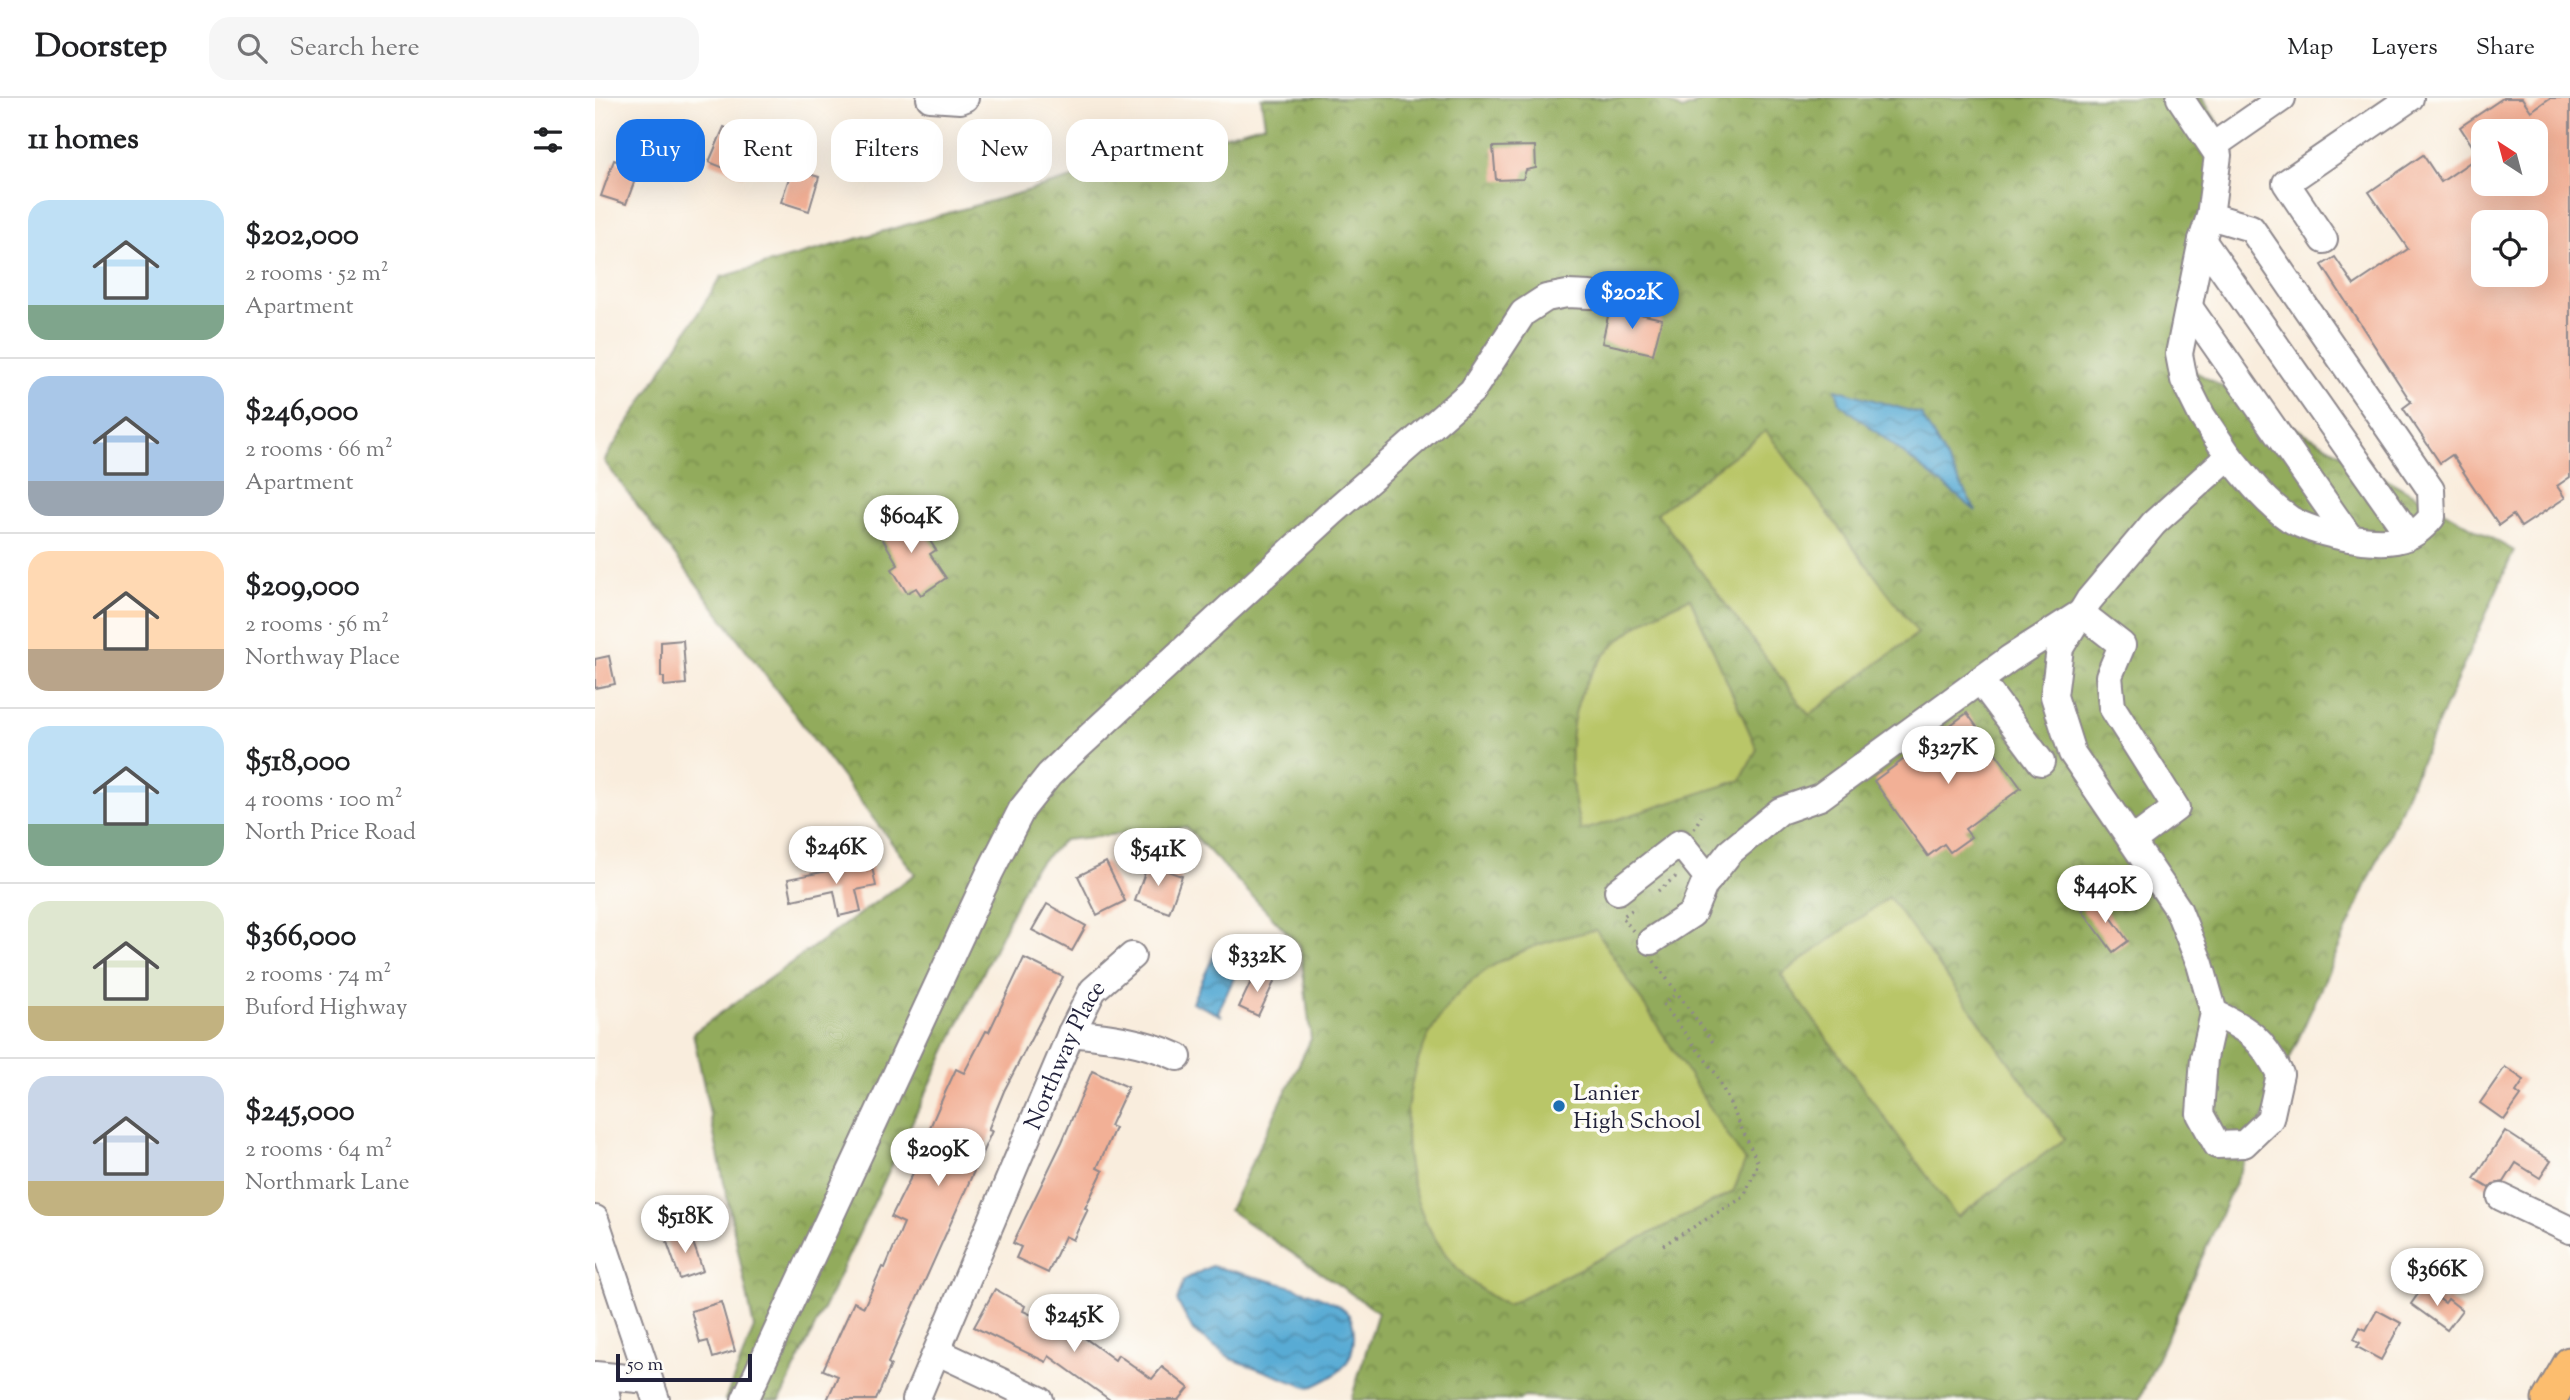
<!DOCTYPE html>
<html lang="en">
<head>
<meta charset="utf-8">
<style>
	body { margin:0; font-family:"Sorts Mill Goudy",serif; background:#f6f6f6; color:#202124; height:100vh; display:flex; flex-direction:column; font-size:26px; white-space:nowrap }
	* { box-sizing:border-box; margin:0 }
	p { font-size:23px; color:#757577 }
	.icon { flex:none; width:38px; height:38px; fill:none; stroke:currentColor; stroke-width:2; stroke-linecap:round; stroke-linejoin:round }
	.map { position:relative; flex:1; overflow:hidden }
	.sheet { display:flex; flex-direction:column; background:#fff; width:595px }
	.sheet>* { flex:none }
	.hud { position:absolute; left:21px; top:21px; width:665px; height:63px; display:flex; gap:14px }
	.needle { width:46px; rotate:324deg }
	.controls { position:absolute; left:1876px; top:21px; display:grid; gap:14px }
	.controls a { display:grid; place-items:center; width:77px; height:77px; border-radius:14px; background:#fff; box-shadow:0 7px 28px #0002; font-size:35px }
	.scale { position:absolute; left:21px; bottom:18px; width:136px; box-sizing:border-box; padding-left:7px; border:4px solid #22223b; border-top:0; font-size:19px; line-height:24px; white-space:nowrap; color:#22223b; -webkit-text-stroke:5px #fdfcf7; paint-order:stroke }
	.price { position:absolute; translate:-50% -60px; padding:0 16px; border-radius:24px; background:#fff; color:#222; font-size:23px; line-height:46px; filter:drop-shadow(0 2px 4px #0008) }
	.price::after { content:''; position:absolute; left:50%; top:42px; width:21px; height:16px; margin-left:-10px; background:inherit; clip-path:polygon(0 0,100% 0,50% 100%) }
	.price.active { background:#1a73e8; color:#fff }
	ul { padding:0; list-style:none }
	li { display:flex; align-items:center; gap:21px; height:175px; padding:0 28px }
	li+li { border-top:2px solid #e0e0e0 }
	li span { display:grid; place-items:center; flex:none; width:196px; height:140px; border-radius:21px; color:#555 }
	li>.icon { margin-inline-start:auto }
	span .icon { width:84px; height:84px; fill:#fffc; stroke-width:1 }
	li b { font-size:30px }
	h2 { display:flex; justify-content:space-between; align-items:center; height:84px; padding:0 28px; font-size:30px }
	.tag { padding:0 24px; border-radius:21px; background:#fff; box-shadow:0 7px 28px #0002; font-size:24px; line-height:63px }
	.tag.active { background:#1a73e8; color:#fff }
	header { display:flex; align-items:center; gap:42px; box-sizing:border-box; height:98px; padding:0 35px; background:#fff; border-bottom:2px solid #e0e0e0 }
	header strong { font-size:33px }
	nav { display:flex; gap:38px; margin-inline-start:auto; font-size:24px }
	.search { width:490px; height:63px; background:#f6f6f6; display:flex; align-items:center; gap:18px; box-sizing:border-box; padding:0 24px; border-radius:21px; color:#757577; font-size:26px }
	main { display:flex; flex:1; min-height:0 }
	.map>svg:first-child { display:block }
	.forest { fill:url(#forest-crowns); stroke:#5a664c; stroke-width:2 }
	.pitch { fill:#b9c668; stroke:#6e7452; stroke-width:2 }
	.water { fill:url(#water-waves); stroke:#3e6688; stroke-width:2 }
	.building { fill:#f2b096; fill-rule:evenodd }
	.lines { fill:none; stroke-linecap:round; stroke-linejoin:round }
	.minor-casing { stroke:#8e888c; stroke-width:30 }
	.major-casing { stroke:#8e888c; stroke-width:37 }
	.path { stroke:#8e888c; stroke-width:3.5; stroke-dasharray:2 5; stroke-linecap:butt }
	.minor { stroke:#fff; stroke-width:26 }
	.major { stroke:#fcbd6e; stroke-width:33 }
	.poi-dot { fill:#1f6fb2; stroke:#fdfcf7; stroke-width:2.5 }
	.labels { text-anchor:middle; stroke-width:7; stroke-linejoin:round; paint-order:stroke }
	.street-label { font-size:24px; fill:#22223b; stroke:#fdfcf7 }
	.poi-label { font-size:24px; fill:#22223b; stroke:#fdfcf7; text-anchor:start }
</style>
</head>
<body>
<header>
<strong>Doorstep</strong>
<div class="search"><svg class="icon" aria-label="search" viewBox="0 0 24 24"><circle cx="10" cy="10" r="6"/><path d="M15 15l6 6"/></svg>Search here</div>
<nav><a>Map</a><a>Layers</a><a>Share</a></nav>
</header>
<main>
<section class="sheet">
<h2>11 homes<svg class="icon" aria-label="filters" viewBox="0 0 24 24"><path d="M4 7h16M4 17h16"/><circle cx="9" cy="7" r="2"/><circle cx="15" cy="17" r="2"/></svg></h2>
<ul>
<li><span style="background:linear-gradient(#bfe0f5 75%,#7fa58c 0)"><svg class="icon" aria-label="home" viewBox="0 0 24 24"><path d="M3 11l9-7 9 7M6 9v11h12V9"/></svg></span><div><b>$202,000</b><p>2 rooms · 52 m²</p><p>Apartment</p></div></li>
<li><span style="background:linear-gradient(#a9c7e8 75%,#9aa5b1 0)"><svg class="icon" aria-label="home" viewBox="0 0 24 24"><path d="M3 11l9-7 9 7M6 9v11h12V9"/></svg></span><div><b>$246,000</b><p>2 rooms · 66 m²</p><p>Apartment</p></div></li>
<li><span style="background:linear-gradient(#ffd9b3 70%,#b9a48a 0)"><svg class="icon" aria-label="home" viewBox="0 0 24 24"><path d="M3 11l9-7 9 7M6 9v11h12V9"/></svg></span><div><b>$209,000</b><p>2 rooms · 56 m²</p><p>Northway Place</p></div></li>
<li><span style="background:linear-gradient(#bfe0f5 70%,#7fa58c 0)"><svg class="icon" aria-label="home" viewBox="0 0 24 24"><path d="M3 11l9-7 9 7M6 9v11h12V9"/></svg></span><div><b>$518,000</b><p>4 rooms · 100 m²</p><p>North Price Road</p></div></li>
<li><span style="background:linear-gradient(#dfe7d0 75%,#c2b280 0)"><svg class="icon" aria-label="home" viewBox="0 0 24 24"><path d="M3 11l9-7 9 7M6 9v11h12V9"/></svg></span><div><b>$366,000</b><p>2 rooms · 74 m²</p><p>Buford Highway</p></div></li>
<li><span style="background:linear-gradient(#c9d6e8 75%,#c2b280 0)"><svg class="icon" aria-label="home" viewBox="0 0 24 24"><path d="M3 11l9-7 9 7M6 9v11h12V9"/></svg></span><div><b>$245,000</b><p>2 rooms · 64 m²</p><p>Northmark Lane</p></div></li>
</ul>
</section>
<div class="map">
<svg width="1975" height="1302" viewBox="0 0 1975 1302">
	<defs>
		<pattern id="forest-crowns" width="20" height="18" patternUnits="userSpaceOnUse" patternTransform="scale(1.75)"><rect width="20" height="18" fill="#92ab5c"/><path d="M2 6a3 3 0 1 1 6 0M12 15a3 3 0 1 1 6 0" fill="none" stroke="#778b4d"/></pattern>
		<pattern id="water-waves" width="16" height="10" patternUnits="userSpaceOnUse" patternTransform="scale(1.75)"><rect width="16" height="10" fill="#59abd4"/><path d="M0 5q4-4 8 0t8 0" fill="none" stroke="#498bad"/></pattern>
	</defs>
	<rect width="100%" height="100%" fill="#fdfcf7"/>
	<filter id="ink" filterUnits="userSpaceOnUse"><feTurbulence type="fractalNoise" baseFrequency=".0143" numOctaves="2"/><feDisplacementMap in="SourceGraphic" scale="14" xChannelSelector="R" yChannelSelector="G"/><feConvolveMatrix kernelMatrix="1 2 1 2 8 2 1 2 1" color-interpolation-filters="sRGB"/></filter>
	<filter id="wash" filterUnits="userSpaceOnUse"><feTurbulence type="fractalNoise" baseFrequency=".00686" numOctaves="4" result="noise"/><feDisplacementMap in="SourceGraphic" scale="28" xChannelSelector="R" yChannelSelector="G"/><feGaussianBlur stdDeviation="1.57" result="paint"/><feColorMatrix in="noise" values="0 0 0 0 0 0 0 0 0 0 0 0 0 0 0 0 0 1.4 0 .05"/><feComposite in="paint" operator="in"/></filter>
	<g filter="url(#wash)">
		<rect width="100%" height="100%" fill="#f9eddd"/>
		<path class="forest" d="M666,0H1066L1087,12L1114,0H1607L1635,44L1576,260L1919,453L1544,1302H971L929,1299L924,1302H756L783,1214L634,1112L716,941L705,848L591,729L469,742L437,772L185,1302H130L159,1230L98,935L320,776L9,363L126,179L670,26Z"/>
		<g class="pitch">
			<path d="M1171,333L1323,535L1214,617L1062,415Z"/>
			<path d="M1095,500L1162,651L1146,682L986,733C958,621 983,545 1095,500Z"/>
			<path d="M1294,799L1470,1041L1362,1119L1186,877Z"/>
			<path d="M1001,832L1150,1064L1138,1094L912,1207C791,1148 778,966 878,882C912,853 958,841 1001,832Z"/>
		</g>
		<g class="water">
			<path d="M1241,291L1326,316L1381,413L1245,305Z"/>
			<path d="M623,848L652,861L646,865L623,914L627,918L597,904Z"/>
			<path d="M616,1168C646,1176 738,1194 754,1217C760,1227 760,1237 758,1248C755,1272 734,1281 714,1290L637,1261L598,1233L582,1203L589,1182Z"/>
		</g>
		<g id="blocks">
			<g class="building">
				<path d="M1908,0H1927L1936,13L1955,0H1975V379L1962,388L1970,400L1926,429L1918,417L1904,427L1857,357L1845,365L1808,310L1816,304L1727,167L1740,159L1759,187L1813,151L1774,94L1828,57L1846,84L1884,58L1865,29ZM1888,33H1941V86H1888ZM1888,124H1941V177H1888Z"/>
				<path d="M129,29L163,44L149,78L114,64Z"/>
				<path d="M940,48L941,70L931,72L928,81L901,82L898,49Z"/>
				<path d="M19,62L44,71L31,106L6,98Z"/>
				<path d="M197,71L224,79L214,113L186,104Z"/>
				<path d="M1015,209L1067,221L1058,256L1007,245Z"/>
				<path d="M307,413L319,432L325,428L341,452L335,456L351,480L326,497L321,490L312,495L297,471L303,467L281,430Z"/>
				<path d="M88,542L91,586L69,588V579H66V544Z"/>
				<path d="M14,558L20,586L0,590V561Z"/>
				<path d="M1372,615L1426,690L1370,731L1376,739L1355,754L1349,746L1333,758L1279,683Z"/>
				<path d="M276,764L281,788L261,792L266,813L244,818L239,793L197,802L193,781Z"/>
				<path d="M511,764L530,803L502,817L483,778Z"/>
				<path d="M553,766L587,778L574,815L540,803Z"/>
				<path d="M1503,801L1533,843L1518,854L1487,812Z"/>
				<path d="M452,806L491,828L477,853L437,832Z"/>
				<path d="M429,860L468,879L409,993L393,1032L397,1033L293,1265L296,1267L281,1302H232L243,1278L228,1272L259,1204L269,1209L287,1169L290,1170L309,1125L296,1119L334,1043L330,1041L349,997L361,971L369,975L391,933L394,934Z"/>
				<path d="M661,873L680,882L663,918L644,909Z"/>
				<path d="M1910,969L1929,982L1921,994L1926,998L1909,1022L1885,1005Z"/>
				<path d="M497,973L533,989L515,1028L520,1030L502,1070L508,1073L490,1110L493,1111L478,1142L470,1138L453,1175L421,1160L426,1149L418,1145L467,1044Z"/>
				<path d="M1910,1033L1956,1063L1945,1080L1921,1065L1909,1084L1898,1086L1894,1090L1879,1081Z"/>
				<path d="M94,1133L108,1173L85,1181L71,1141Z"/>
				<path d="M1828,1189L1850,1205L1853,1201L1867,1212L1852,1232L1816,1206Z"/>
				<path d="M400,1191L430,1208L428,1213L482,1237L483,1235L520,1262L523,1257L557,1281L567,1269L594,1290L584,1302H515L454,1258L451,1264L379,1229Z"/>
				<path d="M126,1204L140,1253L118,1260L113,1243L105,1245L96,1213Z"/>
				<path d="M1782,1212L1806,1225L1786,1262L1762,1249L1765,1245L1759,1241L1765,1229L1771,1232Z"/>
			</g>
		</g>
	</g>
	<g filter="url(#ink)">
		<use href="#blocks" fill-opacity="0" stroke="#8e888c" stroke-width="2"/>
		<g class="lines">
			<defs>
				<g id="minor">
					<path d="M335,0L365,2L370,0"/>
					<path d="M1585,0L1623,57L1615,118L1607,142L1584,256L1589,282L1607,318L1634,358L1559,425L1494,502L1465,550L1459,598L1477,655L1583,811L1605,866L1619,915L1609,960L1605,1016L1622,1047L1649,1046L1675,1021L1685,976C1667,941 1655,932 1619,915"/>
					<path d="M1618,48L1687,0"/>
					<path d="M1615,118L1656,130L1836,392L1837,419C1827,431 1817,439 1801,442C1775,447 1718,435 1695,421C1671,405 1652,380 1634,358"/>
					<path d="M1607,142L1814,437"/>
					<path d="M1729,142L1691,85L1815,0"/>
					<path d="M1594,209L1755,440"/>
					<path d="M1385,582L1446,664"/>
					<path d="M1023,793L1085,745L1114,781"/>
					<path d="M1056,843L1097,816L1109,787L1135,754L1185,713L1225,699L1414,561L1486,515L1527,547L1514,578L1517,609L1581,710L1537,743"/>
					<path d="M476,935C514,939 548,943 583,959"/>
					<path d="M1906,1099L1975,1132"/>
					<path d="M0,1121L61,1302"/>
					<path d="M343,1254L445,1302"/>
					<path d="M0,1277L53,1282"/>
					<path d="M8,1278L12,1302"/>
					<path d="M150,1302L395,774L427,711L454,677L482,650L737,415L877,293L928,215L951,200L972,196L995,197"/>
					<path id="s1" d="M321,1302L476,935L498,892L537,858"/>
				</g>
				<path id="major" d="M1954,1302L1975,1266"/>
			</defs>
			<use href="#minor" class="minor-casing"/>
			<use href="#major" class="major-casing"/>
			<g class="path">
				<path d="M1099,731L1106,718"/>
				<path d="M1063,793L1084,776"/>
				<path d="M1037,812L1027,819L1039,834"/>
				<path d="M1059,863L1120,947"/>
				<path d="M1068,1147L1149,1099L1163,1065L1121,976L1068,906L1082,895"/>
			</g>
			<use href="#minor" class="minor"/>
			<use href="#major" class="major"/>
		</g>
	</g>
	<circle class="poi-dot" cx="964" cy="1008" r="7"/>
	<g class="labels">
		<g class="street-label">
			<text dy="8" stroke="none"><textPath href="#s1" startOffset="376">Northway Place</textPath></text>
		</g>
		<g class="poi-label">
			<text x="978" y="1002">Lanier<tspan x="978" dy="28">High School</tspan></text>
		</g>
	</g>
</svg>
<div class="controls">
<a><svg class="needle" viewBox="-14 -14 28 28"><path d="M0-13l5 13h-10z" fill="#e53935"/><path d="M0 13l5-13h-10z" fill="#757577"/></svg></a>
<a><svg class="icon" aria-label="locate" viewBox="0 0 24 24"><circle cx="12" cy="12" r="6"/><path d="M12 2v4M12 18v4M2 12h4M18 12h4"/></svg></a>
</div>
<div class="scale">50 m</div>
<b class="price active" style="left:1037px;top:233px">$202K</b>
<b class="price" style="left:316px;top:457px">$604K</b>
<b class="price" style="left:1353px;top:688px">$327K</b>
<b class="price" style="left:241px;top:788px">$246K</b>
<b class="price" style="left:563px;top:790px">$541K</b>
<b class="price" style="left:1510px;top:827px">$440K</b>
<b class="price" style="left:662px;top:896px">$332K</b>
<b class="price" style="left:343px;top:1090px">$209K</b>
<b class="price" style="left:90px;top:1157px">$518K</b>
<b class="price" style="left:1842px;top:1210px">$366K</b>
<b class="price" style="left:479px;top:1256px">$245K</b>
<div class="hud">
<a class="tag active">Buy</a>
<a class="tag">Rent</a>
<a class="tag">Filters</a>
<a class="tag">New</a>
<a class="tag">Apartment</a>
</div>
</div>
</main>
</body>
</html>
